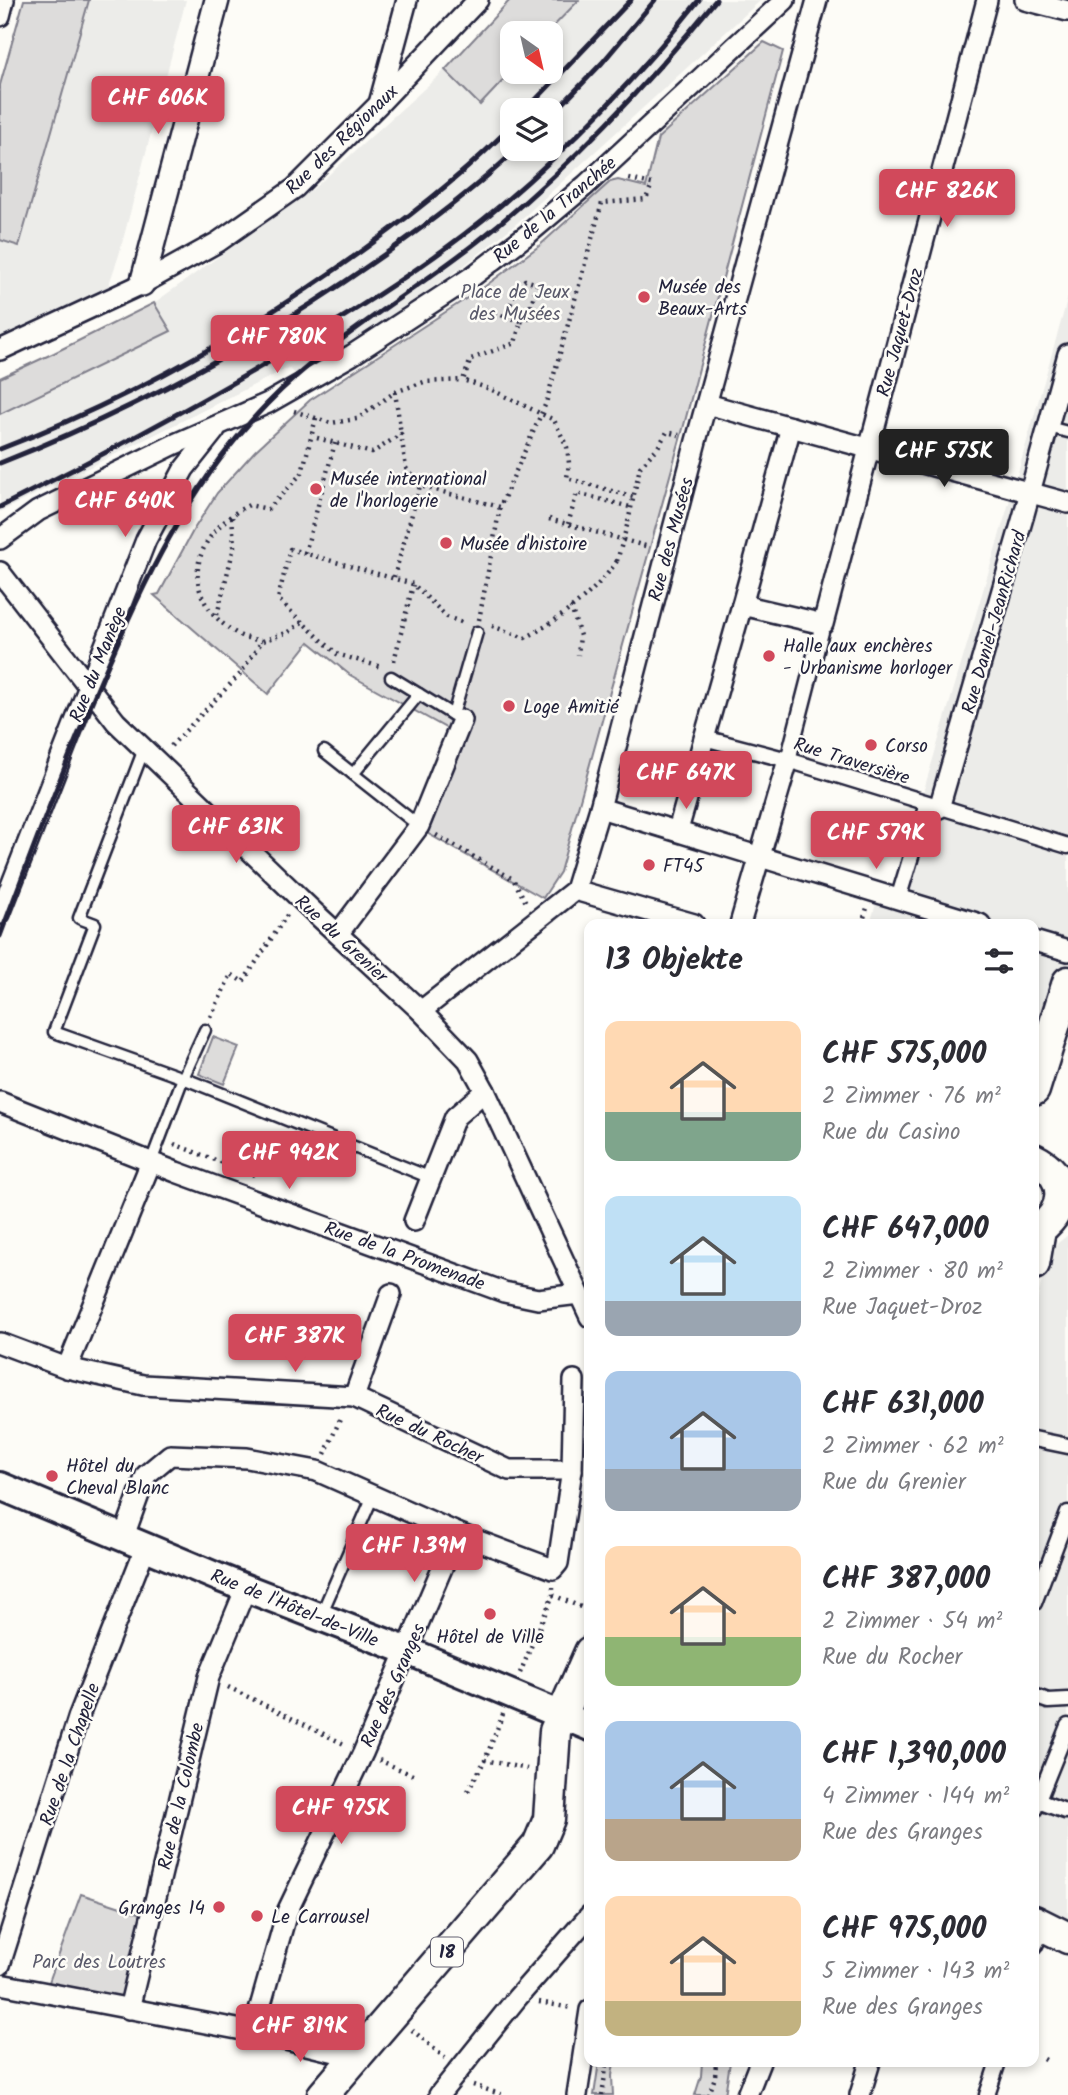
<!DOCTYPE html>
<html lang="de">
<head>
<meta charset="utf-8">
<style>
	body { margin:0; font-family:Kalam,sans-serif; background:#f2f2f3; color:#2b2b33; height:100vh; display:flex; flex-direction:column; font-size:26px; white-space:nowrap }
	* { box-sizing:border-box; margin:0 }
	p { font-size:23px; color:#7c7c81 }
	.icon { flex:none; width:38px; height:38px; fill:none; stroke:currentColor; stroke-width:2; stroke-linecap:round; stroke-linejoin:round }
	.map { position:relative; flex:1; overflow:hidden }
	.drawer { position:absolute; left:584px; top:919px; width:455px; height:1148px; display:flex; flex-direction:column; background:#fff; border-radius:14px; box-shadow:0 4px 10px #0003 }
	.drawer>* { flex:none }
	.needle { width:46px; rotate:146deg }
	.buttons { position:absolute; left:500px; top:21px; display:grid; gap:14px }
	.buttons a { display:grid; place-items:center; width:63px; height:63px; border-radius:14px; background:#fff; box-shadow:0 4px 10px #0003; font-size:35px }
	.price { position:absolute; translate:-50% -60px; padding:0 16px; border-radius:7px; background:#d1495b; color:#fff; font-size:23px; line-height:46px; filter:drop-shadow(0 2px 4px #0008) }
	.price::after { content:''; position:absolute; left:50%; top:42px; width:21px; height:16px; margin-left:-10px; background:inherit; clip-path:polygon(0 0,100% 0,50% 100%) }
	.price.selected { background:#222; color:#fff }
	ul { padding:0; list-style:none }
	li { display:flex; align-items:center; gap:21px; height:175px; padding:0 21px }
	li span { display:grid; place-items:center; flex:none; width:196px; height:140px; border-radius:14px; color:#555 }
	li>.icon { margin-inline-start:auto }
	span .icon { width:84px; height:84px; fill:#fffc; stroke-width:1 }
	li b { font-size:30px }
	h2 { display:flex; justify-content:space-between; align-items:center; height:84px; padding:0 21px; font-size:30px }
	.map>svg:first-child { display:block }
	.built { fill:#ecece9; fill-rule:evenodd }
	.green { fill:#dddcdb; stroke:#807f8b; stroke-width:2 }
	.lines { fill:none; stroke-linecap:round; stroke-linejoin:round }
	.service-casing { stroke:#22223b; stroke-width:15 }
	.pedestrian-casing { stroke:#22223b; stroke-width:19 }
	.minor-casing { stroke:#22223b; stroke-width:24 }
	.tertiary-casing { stroke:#22223b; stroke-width:28 }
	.secondary-casing { stroke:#22223b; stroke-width:32 }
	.primary-casing { stroke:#22223b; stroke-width:35 }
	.path { stroke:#22223b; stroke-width:4.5; stroke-dasharray:2 5; stroke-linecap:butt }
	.service { stroke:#fdfcf7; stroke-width:10 }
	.pedestrian { stroke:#fdfcf7; stroke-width:14 }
	.minor { stroke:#fdfcf7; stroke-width:19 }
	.tertiary { stroke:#fdfcf7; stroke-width:23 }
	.secondary { stroke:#fdfcf7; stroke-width:26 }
	.primary { stroke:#fdfcf7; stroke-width:30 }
	.rail { stroke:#22223b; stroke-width:5 }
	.path-bridge { stroke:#22223b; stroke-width:4.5; stroke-dasharray:2 5; stroke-linecap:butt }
	.poi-dot { fill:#d1495b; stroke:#fdfcf7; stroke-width:2.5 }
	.labels { text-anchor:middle; stroke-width:5; stroke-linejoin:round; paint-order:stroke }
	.shield { fill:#fdfcf7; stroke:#646373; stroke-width:2 }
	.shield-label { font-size:18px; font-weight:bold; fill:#22223b }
	.street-label { font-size:19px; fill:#22223b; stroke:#fdfcf7 }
	.poi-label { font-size:19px; fill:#22223b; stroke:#fdfcf7; text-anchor:start }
	.park-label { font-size:19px; fill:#5a5a6b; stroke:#fdfcf7 }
</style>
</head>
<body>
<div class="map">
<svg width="1068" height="2095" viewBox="0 0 1068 2095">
	<rect width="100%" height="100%" fill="#fdfcf7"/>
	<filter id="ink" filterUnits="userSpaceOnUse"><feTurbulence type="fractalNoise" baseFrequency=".0143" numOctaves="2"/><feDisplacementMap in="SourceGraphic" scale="14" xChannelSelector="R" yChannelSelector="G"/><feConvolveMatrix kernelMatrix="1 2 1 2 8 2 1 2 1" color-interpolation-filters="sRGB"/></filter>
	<g filter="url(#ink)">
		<g class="built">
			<path d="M89,0H186L119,255L107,290L0,341V240L20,245Z"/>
			<path d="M579,0H761L516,224L465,265L301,378L288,368L0,512V414L171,331L154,303L313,189L445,70L480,104L513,70V72H551V33H547ZM513,110H551V149H513Z"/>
			<path d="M1068,297V958L1034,1071V924H870L877,900L890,904L1017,476Z"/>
			<path d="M1068,1235V1926L1034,1910V1314L1049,1250Z"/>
		</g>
		<g class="green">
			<path d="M24,0H89L19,246L0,240V85Z"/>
			<path d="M510,0H579L547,33H513V70L480,105L445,70Z"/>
			<path d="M764,42L783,51L684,425L560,872L543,898L409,823L451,731L350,675L309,642L268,694L154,595L159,594L194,529L217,493L255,451L310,400L484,287L539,246L610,182L618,180L646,187L658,138Z"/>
			<path d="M154,303L171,331L0,414V378L54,353Z"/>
			<path d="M213,1037L239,1047L224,1084L199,1074Z"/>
			<path d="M81,1894L151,1917L129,2009L45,1993Z"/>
			<path d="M599,2062H614L612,2076L613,2095H594Z"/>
			<path d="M702,2062H730L725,2095H695L701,2076Z"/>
		</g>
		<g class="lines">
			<defs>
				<g id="service">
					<path d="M1048,427L1068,432"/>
					<path d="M391,677L453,715"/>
					<path d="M462,720L453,715L477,632"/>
					<path d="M144,749L79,918L95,924L54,1032L183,1078L431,1178"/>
					<path d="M324,751L419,826"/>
					<path d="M353,774L419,694"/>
					<path d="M151,1162L183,1078L205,1030"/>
					<path d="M320,1617L373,1496"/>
				</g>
				<g id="pedestrian">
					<path d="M704,738L788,760L1068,846"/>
					<path d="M788,760L823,624"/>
					<path d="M898,899L927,804"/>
					<path d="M1034,1439L1068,1446"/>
					<path d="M1034,1603L1068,1513"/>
					<path d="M1034,1696L1048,1701L1068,1700"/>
					<path d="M1038,1801L1065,1811"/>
					<path d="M1034,1810L1068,1726"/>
					<path d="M1034,1947L1040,1935"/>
					<path d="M987,2095L998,2062"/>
				</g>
				<g id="minor">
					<path d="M1025,0L1068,11"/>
					<path d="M0,16L4,0"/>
					<path d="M380,100L407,0"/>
					<path d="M0,350L142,284L218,242L295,188L379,104L478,0"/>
					<path d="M707,404L1068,503"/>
					<path d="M0,539L38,511L175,444L268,403L352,355L473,276L528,234L586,185L785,0"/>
					<path d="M0,572L116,722L315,913L421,1011L468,1060L485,1091L590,1317"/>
					<path d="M742,605L791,427"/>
					<path d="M600,808L980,924"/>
					<path d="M939,808L1024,514L1068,354"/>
					<path d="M678,830L742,605L823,624L987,0"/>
					<path d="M575,890L694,924"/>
					<path d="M0,914L146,540L184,469L215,430"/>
					<path d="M740,924L788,760"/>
					<path d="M338,934L419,826L462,720"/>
					<path d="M1034,941L1068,951"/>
					<path d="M421,1011L575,890L600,808L696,441L817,0"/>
					<path d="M0,1102L176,1172L504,1292L538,1299L579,1294"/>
					<path d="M414,1221L455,1117L485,1091"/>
					<path d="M0,1343L67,1368L143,1385L354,1397L509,1470H572"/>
					<path d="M67,1368L151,1162"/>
					<path d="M354,1397L391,1294"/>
					<path d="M124,1536L146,1475L170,1455L247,1458L317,1471L457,1533L553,1569L558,1563L572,1470L574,1380"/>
					<path d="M0,1965L78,1718L146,1546"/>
					<path d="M0,1984L253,2032L356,2057"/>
					<path d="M129,2009L209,1677L246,1588"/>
					<path d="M253,2032L287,1912L363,1753L457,1533"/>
					<path d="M439,2095L517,1998L590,1915"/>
					<path d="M577,2095L590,2010"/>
					<path d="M747,2095L760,2062"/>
					<path d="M860,2095L870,2062"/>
				</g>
				<path id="tertiary" d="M142,284L217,0"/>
				<path id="secondary" d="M0,1486L220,1578L408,1651L590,1727"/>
				<g id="primary">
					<path d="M1034,1090L1068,982"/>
					<path d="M1034,1159C1068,1175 1068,1208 1040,1229H1034"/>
					<path d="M1034,1264L1040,1229"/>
					<path d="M1034,1921L1068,1938"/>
					<path d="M323,2095L538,1845L549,1819L555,1731L590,1652"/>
				</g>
			</defs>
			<use href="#service" class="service-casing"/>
			<use href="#pedestrian" class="pedestrian-casing"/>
			<use href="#minor" class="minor-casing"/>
			<use href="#tertiary" class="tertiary-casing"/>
			<use href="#secondary" class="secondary-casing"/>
			<use href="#primary" class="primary-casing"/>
			<g class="path">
				<path d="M488,311L507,317"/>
				<path d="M521,321L507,317L515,288L525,280L537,284L526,322L521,321L515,343L471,359L463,380L490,389L554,420L567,447L569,463L567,478L633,497"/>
				<path d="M395,392L401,434"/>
				<path d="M294,411L331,423L357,419L395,392L424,382L463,380"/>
				<path d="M317,438L372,453L401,434L406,468L420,486"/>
				<path d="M549,519L649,547"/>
				<path d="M628,522L640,467L658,447L667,432L679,435"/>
				<path d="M568,524L577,493L630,507"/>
				<path d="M305,553L335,443"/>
				<path d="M394,577L420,486L500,507"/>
				<path d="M571,607L580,636L578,655"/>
				<path d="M217,615L234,547L232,514"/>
				<path d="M479,620L500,507L546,403L602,203L646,199L652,184L625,178"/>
				<path d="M302,622L278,599L290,549L413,584L447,617L464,623"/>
				<path d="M492,626L525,638C559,620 595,593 617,561"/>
				<path d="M262,641C254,639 243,638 236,633C176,596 191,534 249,505L268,509L302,473L316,418"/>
				<path d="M394,661L413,585"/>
				<path d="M171,746L240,674L262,641L289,632L302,622L337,654L381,667"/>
				<path d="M436,835L513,879L527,904"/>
				<path d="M862,924L867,908"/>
				<path d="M211,1017L231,974L243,982L287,915"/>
				<path d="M174,1144L254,1175"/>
				<path d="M325,1454L341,1417"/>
				<path d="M553,1595L590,1611"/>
				<path d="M520,1673L553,1595V1587"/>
				<path d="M228,1687L346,1745"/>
				<path d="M503,1714L485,1760L527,1769"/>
				<path d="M379,1760L417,1777"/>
				<path d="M468,1791L485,1760"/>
				<path d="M539,2002L571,2008"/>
				<path d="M412,2030L445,2058"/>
				<path d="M1044,2059L1049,2062"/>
				<path d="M473,2085L503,2095"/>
				<path d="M602,2095L607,2062"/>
				<path d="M709,2095L715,2077L716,2062"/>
			</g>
			<use href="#service" class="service"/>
			<use href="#pedestrian" class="pedestrian"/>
			<use href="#minor" class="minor"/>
			<use href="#tertiary" class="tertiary"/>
			<use href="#secondary" class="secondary"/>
			<use href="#primary" class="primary"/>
			<g class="rail">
				<path d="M526,110L631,0"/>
				<path d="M551,116L602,63L655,0"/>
				<path d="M0,449C130,399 254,329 367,247C418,210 469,170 513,124"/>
				<path d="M0,463C132,411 258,343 375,261C424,227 474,190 517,149"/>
				<path d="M0,507C99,457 197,405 292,348C365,305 437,259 501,205C573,144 640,74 699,0"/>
				<path d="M0,936C35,843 70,750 110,660C151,566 195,478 267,404C330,339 408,296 478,241C567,171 645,87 716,0"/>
			</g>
			<path class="path-bridge" d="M617,561L628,522"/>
		</g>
	</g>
	<g class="poi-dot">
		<circle cx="644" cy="297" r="7"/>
		<circle cx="316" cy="489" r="7"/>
		<circle cx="446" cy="543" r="7"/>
		<circle cx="769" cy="656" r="7"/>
		<circle cx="509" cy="706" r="7"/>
		<circle cx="871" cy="745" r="7"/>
		<circle cx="649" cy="865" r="7"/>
		<circle cx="52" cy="1476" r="7"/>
		<circle cx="490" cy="1614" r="7"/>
		<circle cx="219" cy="1907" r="7"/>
		<circle cx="257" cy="1916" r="7"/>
	</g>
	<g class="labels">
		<rect class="shield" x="431" y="1937.5" width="32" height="29" rx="5"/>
		<g class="shield-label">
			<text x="447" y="1958">18</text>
		</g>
		<g class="street-label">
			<text transform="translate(341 139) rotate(-44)" y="7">Rue des Régionaux</text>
			<text transform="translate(554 209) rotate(-40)" y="7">Rue de la Tranchée</text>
			<text transform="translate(899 332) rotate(-75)" y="7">Rue Jaquet-Droz</text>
			<text transform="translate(670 539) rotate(-75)" y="7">Rue des Musées</text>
			<text transform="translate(993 622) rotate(-74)" y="7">Rue Daniel-JeanRichard</text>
			<text transform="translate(97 664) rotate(-68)" y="7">Rue du Manège</text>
			<text transform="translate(852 760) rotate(17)" y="7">Rue Traversière</text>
			<text transform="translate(342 938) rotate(43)" y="7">Rue du Grenier</text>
			<text transform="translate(405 1255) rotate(20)" y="7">Rue de la Promenade</text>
			<text transform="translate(430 1433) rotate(25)" y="7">Rue du Rocher</text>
			<text transform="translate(295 1607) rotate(22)" y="7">Rue de l'Hôtel-de-Ville</text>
			<text transform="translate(392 1685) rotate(-66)" y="7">Rue des Granges</text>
			<text transform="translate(69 1754) rotate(-71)" y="7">Rue de la Chapelle</text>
			<text transform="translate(180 1796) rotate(-77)" y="7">Rue de la Colombe</text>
		</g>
		<g class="poi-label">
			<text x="658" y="293">Musée des<tspan x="658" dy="22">Beaux-Arts</tspan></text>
			<text x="330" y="485">Musée international<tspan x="330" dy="22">de l'horlogerie</tspan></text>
			<text x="460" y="550">Musée d'histoire</text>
			<text x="783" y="652">Halle aux enchères<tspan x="783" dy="22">- Urbanisme horloger</tspan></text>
			<text x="523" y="713">Loge Amitié</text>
			<text x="885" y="752">Corso</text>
			<text x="663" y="872">FT45</text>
			<text x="66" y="1472">Hôtel du<tspan x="66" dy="22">Cheval Blanc</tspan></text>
			<text x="490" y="1643" text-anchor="middle">Hôtel de Ville</text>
			<text x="205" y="1914" text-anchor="end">Granges 14</text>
			<text x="271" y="1923">Le Carrousel</text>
		</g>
		<g class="park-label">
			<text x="515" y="298">Place de Jeux<tspan x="515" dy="22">des Musées</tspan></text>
			<text x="99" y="1968">Parc des Loutres</text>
		</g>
	</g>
</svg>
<div class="buttons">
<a><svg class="needle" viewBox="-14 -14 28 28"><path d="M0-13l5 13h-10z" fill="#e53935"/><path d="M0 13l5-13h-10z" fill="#7c7c81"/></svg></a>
<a><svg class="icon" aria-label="layers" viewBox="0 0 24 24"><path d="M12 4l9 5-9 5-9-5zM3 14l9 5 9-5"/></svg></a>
</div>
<b class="price" style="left:158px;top:136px">CHF 606K</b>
<b class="price" style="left:947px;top:229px">CHF 826K</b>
<b class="price" style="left:277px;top:375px">CHF 780K</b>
<b class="price selected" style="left:944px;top:489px">CHF 575K</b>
<b class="price" style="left:125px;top:539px">CHF 640K</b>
<b class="price" style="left:686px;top:811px">CHF 647K</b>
<b class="price" style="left:236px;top:865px">CHF 631K</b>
<b class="price" style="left:876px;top:871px">CHF 579K</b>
<b class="price" style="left:289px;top:1191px">CHF 942K</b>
<b class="price" style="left:295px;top:1374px">CHF 387K</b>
<b class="price" style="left:414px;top:1584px">CHF 1.39M</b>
<b class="price" style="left:341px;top:1846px">CHF 975K</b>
<b class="price" style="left:300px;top:2064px">CHF 819K</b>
<section class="drawer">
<h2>13 Objekte<svg class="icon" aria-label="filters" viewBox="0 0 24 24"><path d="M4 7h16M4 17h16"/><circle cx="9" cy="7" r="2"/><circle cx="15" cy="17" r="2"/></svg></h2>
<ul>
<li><span style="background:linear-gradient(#ffd9b3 65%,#7fa58c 0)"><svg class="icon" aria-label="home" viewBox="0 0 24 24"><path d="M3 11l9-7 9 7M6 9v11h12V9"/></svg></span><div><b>CHF 575,000</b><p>2 Zimmer · 76 m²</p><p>Rue du Casino</p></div></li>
<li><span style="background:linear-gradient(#bfe0f5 75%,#9aa5b1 0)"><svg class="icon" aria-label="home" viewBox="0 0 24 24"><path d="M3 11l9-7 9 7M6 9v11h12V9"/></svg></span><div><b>CHF 647,000</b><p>2 Zimmer · 80 m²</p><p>Rue Jaquet-Droz</p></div></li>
<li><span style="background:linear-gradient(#a9c7e8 70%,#9aa5b1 0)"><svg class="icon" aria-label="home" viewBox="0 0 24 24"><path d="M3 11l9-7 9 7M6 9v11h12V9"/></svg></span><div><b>CHF 631,000</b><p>2 Zimmer · 62 m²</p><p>Rue du Grenier</p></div></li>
<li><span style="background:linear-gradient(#ffd9b3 65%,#8fb573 0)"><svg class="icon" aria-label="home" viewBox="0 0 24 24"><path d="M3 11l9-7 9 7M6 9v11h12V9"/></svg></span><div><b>CHF 387,000</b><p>2 Zimmer · 54 m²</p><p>Rue du Rocher</p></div></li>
<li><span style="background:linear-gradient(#a9c7e8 70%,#b9a48a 0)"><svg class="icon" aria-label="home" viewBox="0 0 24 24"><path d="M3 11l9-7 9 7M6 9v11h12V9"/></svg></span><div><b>CHF 1,390,000</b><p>4 Zimmer · 144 m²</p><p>Rue des Granges</p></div></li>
<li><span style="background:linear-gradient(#ffd9b3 75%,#c2b280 0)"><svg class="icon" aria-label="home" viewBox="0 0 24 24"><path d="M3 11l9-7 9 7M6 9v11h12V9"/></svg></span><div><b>CHF 975,000</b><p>5 Zimmer · 143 m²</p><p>Rue des Granges</p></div></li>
</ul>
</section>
</div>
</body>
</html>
